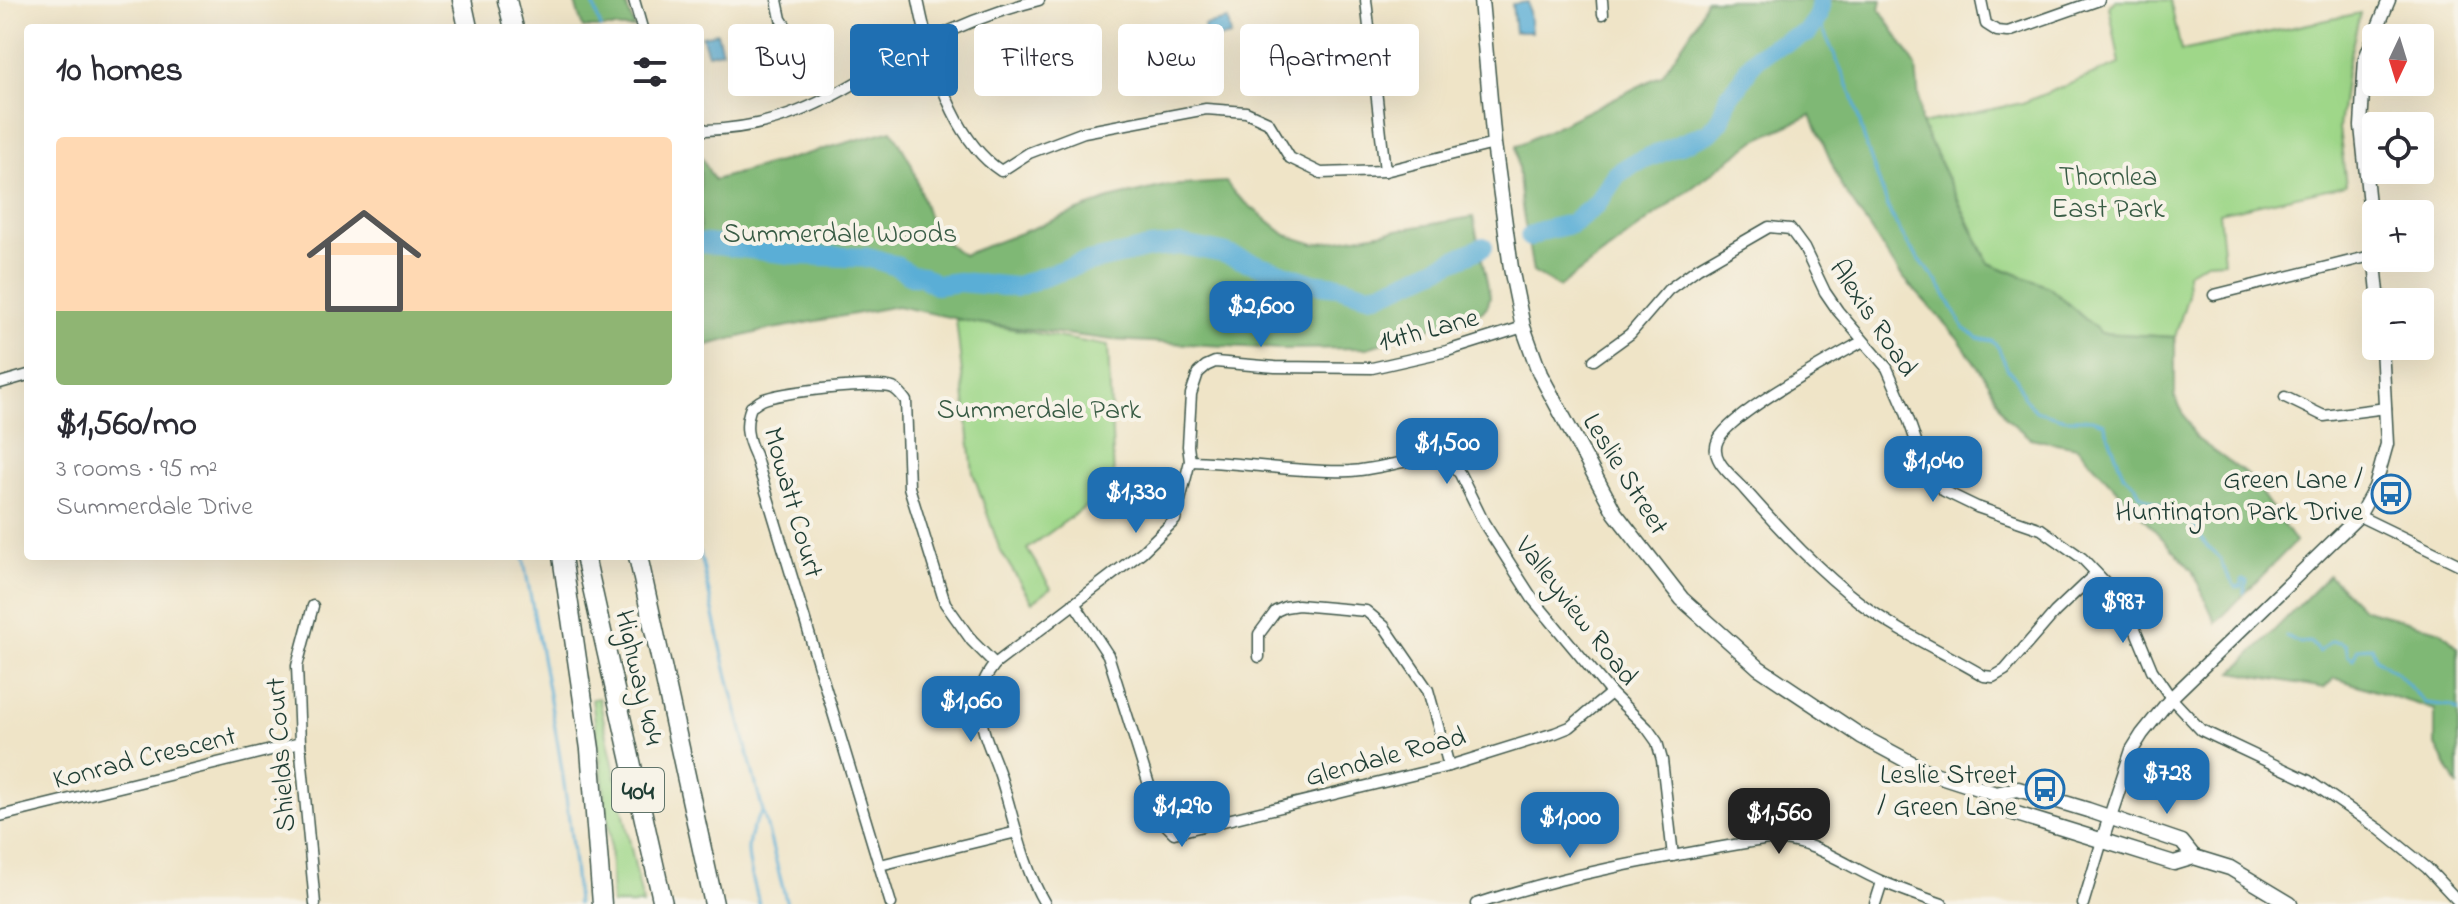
<!DOCTYPE html>
<html lang="en">
<head>
<meta charset="utf-8">
<style>
	body { margin:0; font-family:"Indie Flower",sans-serif; background:#f7f7f7; color:#2b2b33; height:100vh; display:flex; flex-direction:column; font-size:30px; white-space:nowrap }
	* { box-sizing:border-box; margin:0 }
	p { font-size:26px; color:#7c7c81 }
	.icon { flex:none; width:44px; height:44px; fill:none; stroke:currentColor; stroke-width:2; stroke-linecap:round; stroke-linejoin:round }
	.map { position:relative; flex:1; overflow:hidden }
	.details { position:absolute; left:24px; top:24px; width:680px; height:536px; display:flex; flex-direction:column; background:#fff; border-radius:8px; box-shadow:0 8px 32px #0002 }
	.details>* { flex:none }
	.banner { position:absolute; left:728px; top:24px; width:760px; height:72px; display:flex; gap:16px }
	.needle { width:52px; rotate:184deg }
	.fabs { position:absolute; left:2362px; top:24px; display:grid; gap:16px }
	.fabs a { display:grid; place-items:center; width:72px; height:72px; border-radius:8px; background:#fff; box-shadow:0 8px 32px #0002; font-size:40px }
	.price { position:absolute; translate:-50% -68px; padding:0 18px; border-radius:16px; background:#1f6fb2; color:#fff; font-size:26px; line-height:52px; filter:drop-shadow(0 2px 4px #0008) }
	.price::after { content:''; position:absolute; left:50%; top:48px; width:24px; height:18px; margin-left:-12px; background:inherit; clip-path:polygon(0 0,100% 0,50% 100%) }
	.price.active { background:#222; color:#fff }
	ul { padding:0; list-style:none }
	li { display:grid; align-content:center; gap:16px; height:424px; padding:0 32px }
	li span { display:grid; place-items:center; height:248px; border-radius:8px; color:#555 }
	li>.icon { margin-inline-start:auto }
	span .icon { width:144px; height:144px; fill:#fffc; stroke-width:1 }
	li b { font-size:34px }
	h2 { display:flex; justify-content:space-between; align-items:center; height:96px; padding:0 32px; font-size:34px }
	.chip { padding:0 28px; border-radius:8px; background:#fff; box-shadow:0 8px 32px #0002; font-size:28px; line-height:72px }
	.chip.active { background:#1f6fb2; color:#fff }
	.map>svg:first-child { display:block }
	.green { fill:#9fd789; stroke:#5f8a5e; stroke-width:2 }
	.forest { fill:#7fb875; stroke:#4f7a54; stroke-width:2 }
	.water { fill:#5aaed6; stroke:#3c7685; stroke-width:2 }
	.lines { fill:none; stroke-linecap:round; stroke-linejoin:round }
	.stream { stroke:#5aaed6; stroke-width:3 }
	.river { stroke:#5aaed6; stroke-width:20 }
	.minor-casing { stroke:#3e564a; stroke-width:13 }
	.tertiary-casing { stroke:#3e564a; stroke-width:15 }
	.secondary-casing { stroke:#3e564a; stroke-width:17 }
	.motorway-casing { stroke:#3e564a; stroke-width:21 }
	.minor { stroke:#fff; stroke-width:10 }
	.tertiary { stroke:#fff; stroke-width:12 }
	.secondary { stroke:#fff; stroke-width:14 }
	.motorway { stroke:#fff; stroke-width:18 }
	.labels { text-anchor:middle; stroke-width:8; stroke-linejoin:round; paint-order:stroke }
	.shield { fill:#f7f3e8; stroke:#60746a; stroke-width:2 }
	.shield-label { font-size:26px; font-weight:bold; fill:#1f3d34 }
	.park-label { font-size:28px; fill:#395c45; stroke:#f7f3e8 }
	.street-label { font-size:28px; fill:#1f3d34; stroke:#f7f3e8 }
	.poi-label { font-size:28px; fill:#1f3d34; stroke:#f7f3e8; text-anchor:end }
</style>
</head>
<body>
<div class="map">
<svg width="2458" height="904" viewBox="0 0 2458 904">
	<rect width="100%" height="100%" fill="#f7f3e8"/>
	<filter id="ink" filterUnits="userSpaceOnUse"><feTurbulence type="fractalNoise" baseFrequency=".0125" numOctaves="2"/><feDisplacementMap in="SourceGraphic" scale="16" xChannelSelector="R" yChannelSelector="G"/><feConvolveMatrix kernelMatrix="1 2 1 2 8 2 1 2 1" color-interpolation-filters="sRGB"/></filter>
	<filter id="wash" filterUnits="userSpaceOnUse"><feTurbulence type="fractalNoise" baseFrequency=".006" numOctaves="4" result="noise"/><feDisplacementMap in="SourceGraphic" scale="32" xChannelSelector="R" yChannelSelector="G"/><feGaussianBlur stdDeviation="1.8" result="paint"/><feColorMatrix in="noise" values="0 0 0 0 0 0 0 0 0 0 0 0 0 0 0 0 0 1.4 0 .05"/><feComposite in="paint" operator="in"/></filter>
	<g filter="url(#wash)">
		<rect width="100%" height="100%" fill="#efe4c7"/>
		<g class="green">
			<path d="M2116,0H2170L2181,51L2360,13L2346,71L2339,128L2346,185L2219,213L2224,261L2206,262L2187,273L2188,295L2175,337L2101,333L2049,287L1989,263L1921,124L2022,103L2120,64L2109,6Z"/>
			<path d="M956,319L1108,346L1114,480L1107,491L1027,549L1051,588L1032,602L1000,550L973,473Z"/>
			<path d="M599,698L643,904H612L610,836L592,699Z"/>
		</g>
		<g class="forest">
			<path d="M574,0H624L635,28H583Z"/>
			<path d="M1706,0H1882L1880,9L1916,66L1921,124L1988,263L2049,287L2101,333L2175,337V397L2196,438L2250,477L2295,542L2216,623L2192,570L2077,447L2030,438L2006,418L1989,383L1957,337L1900,274L1842,187L1811,115L1756,140L1559,287L1533,272L1522,207L1516,146L1662,75L1697,22Z"/>
			<path d="M892,130L911,163L934,234L963,255L1109,199L1165,186L1226,182L1235,194L1286,235L1315,244L1473,217L1490,296L1488,305L1482,312L1367,348L1282,349L1113,340L977,323L897,306L763,331L700,347V155L714,180Z"/>
			<path d="M2329,575L2362,608L2441,631L2458,647V787L2435,744V710L2335,678L2324,688L2233,672Z"/>
		</g>
		<g class="water">
			<path d="M1528,2L1531,32H1515L1512,4Z"/>
			<path d="M1228,20L1231,36L1206,41L1204,25Z"/>
			<path d="M1179,26L1181,44L1161,46L1157,30Z"/>
			<path d="M717,33L722,51L708,54L702,36Z"/>
			<path d="M1080,63L1083,77L1059,82L1056,67Z"/>
		</g>
		<g class="lines">
			<g class="stream">
				<path d="M592,0L601,28"/>
				<path d="M1818,18L1852,94L1867,148L1891,215L1908,245L1938,282L1964,328L1978,338L1992,341L1998,347L2008,370L2017,379L2024,398L2036,411L2065,419H2092L2104,423L2123,474L2135,485L2140,495L2190,520L2206,545L2221,559L2222,565L2235,587L2242,586V579L2247,581L2244,593"/>
				<path d="M700,552L725,665L787,904"/>
				<path d="M523,556C544,671 570,787 577,904"/>
				<path d="M2286,636L2300,643L2310,642L2319,652L2331,641L2341,642L2346,645L2348,655L2353,659L2358,648L2372,647L2376,659L2397,673L2425,703L2451,706L2458,711"/>
				<path d="M759,904C751,867 737,844 763,811"/>
			</g>
			<g class="river">
				<path d="M1530,237L1541,231L1571,224L1596,205L1617,174L1633,164L1710,132L1720,121L1729,95L1739,85L1749,67L1759,56L1772,48L1807,33L1818,18L1821,0"/>
				<path d="M700,243L798,255L872,258L896,266L911,275L922,276L936,285L959,282L1015,287L1080,264L1150,248L1182,245L1223,253L1310,283L1338,286L1368,295L1381,293L1422,275L1483,247"/>
			</g>
		</g>
	</g>
	<g filter="url(#ink)">
		<g class="lines">
			<defs>
				<g id="minor">
					<path d="M634,0L642,28"/>
					<path d="M777,0L781,19L831,97"/>
					<path d="M918,0C929,55 951,139 1001,171L1029,153L1084,132L1206,109L1246,112L1268,122L1290,158L1321,173L1385,171L1494,144"/>
					<path d="M1366,0L1385,171"/>
					<path d="M1602,0L1603,14"/>
					<path d="M1981,0L1986,24L1997,31L2008,32L2099,0"/>
					<path d="M700,127L706,130C801,127 846,85 925,43C961,24 1000,10 1039,0"/>
					<path d="M2214,295L2375,255"/>
					<path d="M1863,341C1833,358 1731,413 1718,440C1708,460 1734,477 1745,490C1782,532 1819,571 1863,605C1900,633 1944,652 1984,676L1993,677L2005,670L2055,612L2096,573"/>
					<path d="M1594,360L1630,334L1668,290L1698,268L1769,227L1790,229L1804,248L1825,292L1838,311L1887,368L1904,407L1923,461L1944,491L1977,507L2041,529L2082,558L2124,602L2152,670L2171,698L2201,730L2309,781L2379,829L2427,868L2458,901"/>
					<path d="M0,383L28,375"/>
					<path d="M2285,397L2324,416L2386,408"/>
					<path d="M1190,461C1243,462 1297,473 1350,471C1382,469 1415,456 1447,458L1460,474L1484,523L1532,598L1611,693L1647,728L1657,742L1662,760L1673,856"/>
					<path d="M2359,516L2458,564"/>
					<path d="M1074,603L1108,655L1157,810L1161,820L1174,833L1449,766L1555,733L1570,727L1611,693"/>
					<path d="M313,606L297,666L300,743L315,904"/>
					<path d="M1259,657V634L1276,611L1285,607L1298,605L1366,611L1384,626L1428,690L1449,766"/>
					<path d="M0,816L300,743"/>
					<path d="M880,865L1017,832"/>
					<path d="M891,904L755,455C747,438 744,425 751,407C755,405 758,402 762,400C778,392 877,381 893,388C899,391 902,396 906,401L909,487L945,603L972,641L995,664"/>
					<path d="M1045,904C1022,865 1014,818 1000,775C993,754 981,732 980,710C978,692 984,677 995,664L1142,552L1175,520L1190,461L1188,446L1191,394L1198,373L1206,366L1215,362L1275,367L1372,368L1447,351L1523,327"/>
					<path d="M1477,904C1571,872 1670,856 1768,839C1812,838 1844,865 1883,882C1902,890 1922,897 1942,904"/>
					<path d="M1875,904L1882,882"/>
					<path d="M2083,904L2102,841"/>
				</g>
				<g id="tertiary">
					<path d="M2379,302L2361,126L2365,58L2389,0"/>
					<path d="M2102,841L2132,750L2142,734L2171,698L2359,516L2375,487L2387,444L2382,346"/>
				</g>
				<g id="secondary">
					<path d="M1481,0L1494,144L1511,268L1523,327L1540,374L1615,513L1682,599L1759,668L1861,736L1928,772L1996,794L2018,789L2088,810L2182,842L2194,857"/>
					<path d="M1996,794L2007,811L2174,863L2194,857L2230,868L2290,904"/>
				</g>
				<g id="motorway">
					<path d="M462,0L468,28"/>
					<path d="M507,0L514,28"/>
					<path d="M562,556L590,749L602,904"/>
					<path d="M585,556L663,904"/>
					<path d="M638,556L714,904"/>
				</g>
			</defs>
			<use href="#minor" class="minor-casing"/>
			<use href="#tertiary" class="tertiary-casing"/>
			<use href="#secondary" class="secondary-casing"/>
			<use href="#motorway" class="motorway-casing"/>
			<use href="#minor" class="minor"/>
			<use href="#tertiary" class="tertiary"/>
			<use href="#secondary" class="secondary"/>
			<use href="#motorway" class="motorway"/>
		</g>
	</g>
	<defs>
		<symbol id="bus-ring" viewBox="-11 -11 22 22"><circle r="9.5" fill="#f7f3e8" stroke="#1f6fb2" stroke-width="1.5"/><path d="M-5-6H5V4H4V6H2V4H-2V6H-4V4H-5ZM-3.5-4V0h7V-4ZM-3.5 1.2v1.5H-2V1.2ZM2 1.2v1.5H3.5V1.2Z" fill="#1f6fb2"/></symbol>
	</defs>
	<g fill-rule="evenodd">
		<use href="#bus-ring" x="2369" y="472" width="44" height="44"/>
		<use href="#bus-ring" x="2023" y="767" width="44" height="44"/>
	</g>
	<g class="labels">
		<rect class="shield" x="612" y="768" width="52" height="44" rx="6"/>
		<g class="shield-label">
			<text x="638" y="799">404</text>
		</g>
		<g class="park-label">
			<text x="2108" y="185">Thornlea<tspan x="2108" dy="32">East Park</tspan></text>
			<text x="840" y="242">Summerdale Woods</text>
			<text x="1039" y="418">Summerdale Park</text>
		</g>
		<g class="street-label">
			<text transform="translate(1875 317) rotate(56)" y="10">Alexis Road</text>
			<text transform="translate(1428 328) rotate(-15)" y="10">14th Lane</text>
			<text transform="translate(1627 473) rotate(58)" y="10">Leslie Street</text>
			<text transform="translate(795 502) rotate(74)" y="10">Mowatt Court</text>
			<text transform="translate(1578 610) rotate(52)" y="10">Valleyview Road</text>
			<text transform="translate(641 677) rotate(77)" y="10">Highway 404</text>
			<text transform="translate(279 755) rotate(-94)" y="10">Shields Court</text>
			<text transform="translate(1385 755) rotate(-15)" y="10">Glendale Road</text>
			<text transform="translate(144 756) rotate(-14)" y="10">Konrad Crescent</text>
		</g>
		<g class="poi-label">
			<text x="2363" y="488">Green Lane /<tspan x="2363" dy="32">Huntington Park Drive</tspan></text>
			<text x="2017" y="783">Leslie Street<tspan x="2017" dy="32">/ Green Lane</tspan></text>
		</g>
	</g>
</svg>
<div class="fabs">
<a><svg class="needle" viewBox="-14 -14 28 28"><path d="M0-13l5 13h-10z" fill="#e53935"/><path d="M0 13l5-13h-10z" fill="#7c7c81"/></svg></a>
<a><svg class="icon" aria-label="locate" viewBox="0 0 24 24"><circle cx="12" cy="12" r="6"/><path d="M12 2v4M12 18v4M2 12h4M18 12h4"/></svg></a>
<a>+</a>
<a>−</a>
</div>
<b class="price" style="left:1261px;top:349px">$2,600</b>
<b class="price" style="left:1447px;top:486px">$1,500</b>
<b class="price" style="left:1933px;top:504px">$1,040</b>
<b class="price" style="left:1136px;top:535px">$1,330</b>
<b class="price" style="left:2123px;top:645px">$987</b>
<b class="price" style="left:971px;top:744px">$1,060</b>
<b class="price" style="left:2167px;top:816px">$728</b>
<b class="price" style="left:1182px;top:849px">$1,290</b>
<b class="price active" style="left:1779px;top:856px">$1,560</b>
<b class="price" style="left:1570px;top:860px">$1,000</b>
<div class="banner">
<a class="chip">Buy</a>
<a class="chip active">Rent</a>
<a class="chip">Filters</a>
<a class="chip">New</a>
<a class="chip">Apartment</a>
</div>
<section class="details">
<h2>10 homes<svg class="icon" aria-label="filters" viewBox="0 0 24 24"><path d="M4 7h16M4 17h16"/><circle cx="9" cy="7" r="2"/><circle cx="15" cy="17" r="2"/></svg></h2>
<ul>
<li><span style="background:linear-gradient(#ffd9b3 70%,#8fb573 0)"><svg class="icon" aria-label="home" viewBox="0 0 24 24"><path d="M3 11l9-7 9 7M6 9v11h12V9"/></svg></span><div><b>$1,560/mo</b><p>3 rooms · 95 m²</p><p>Summerdale Drive</p></div></li>
</ul>
</section>
</div>
</body>
</html>
